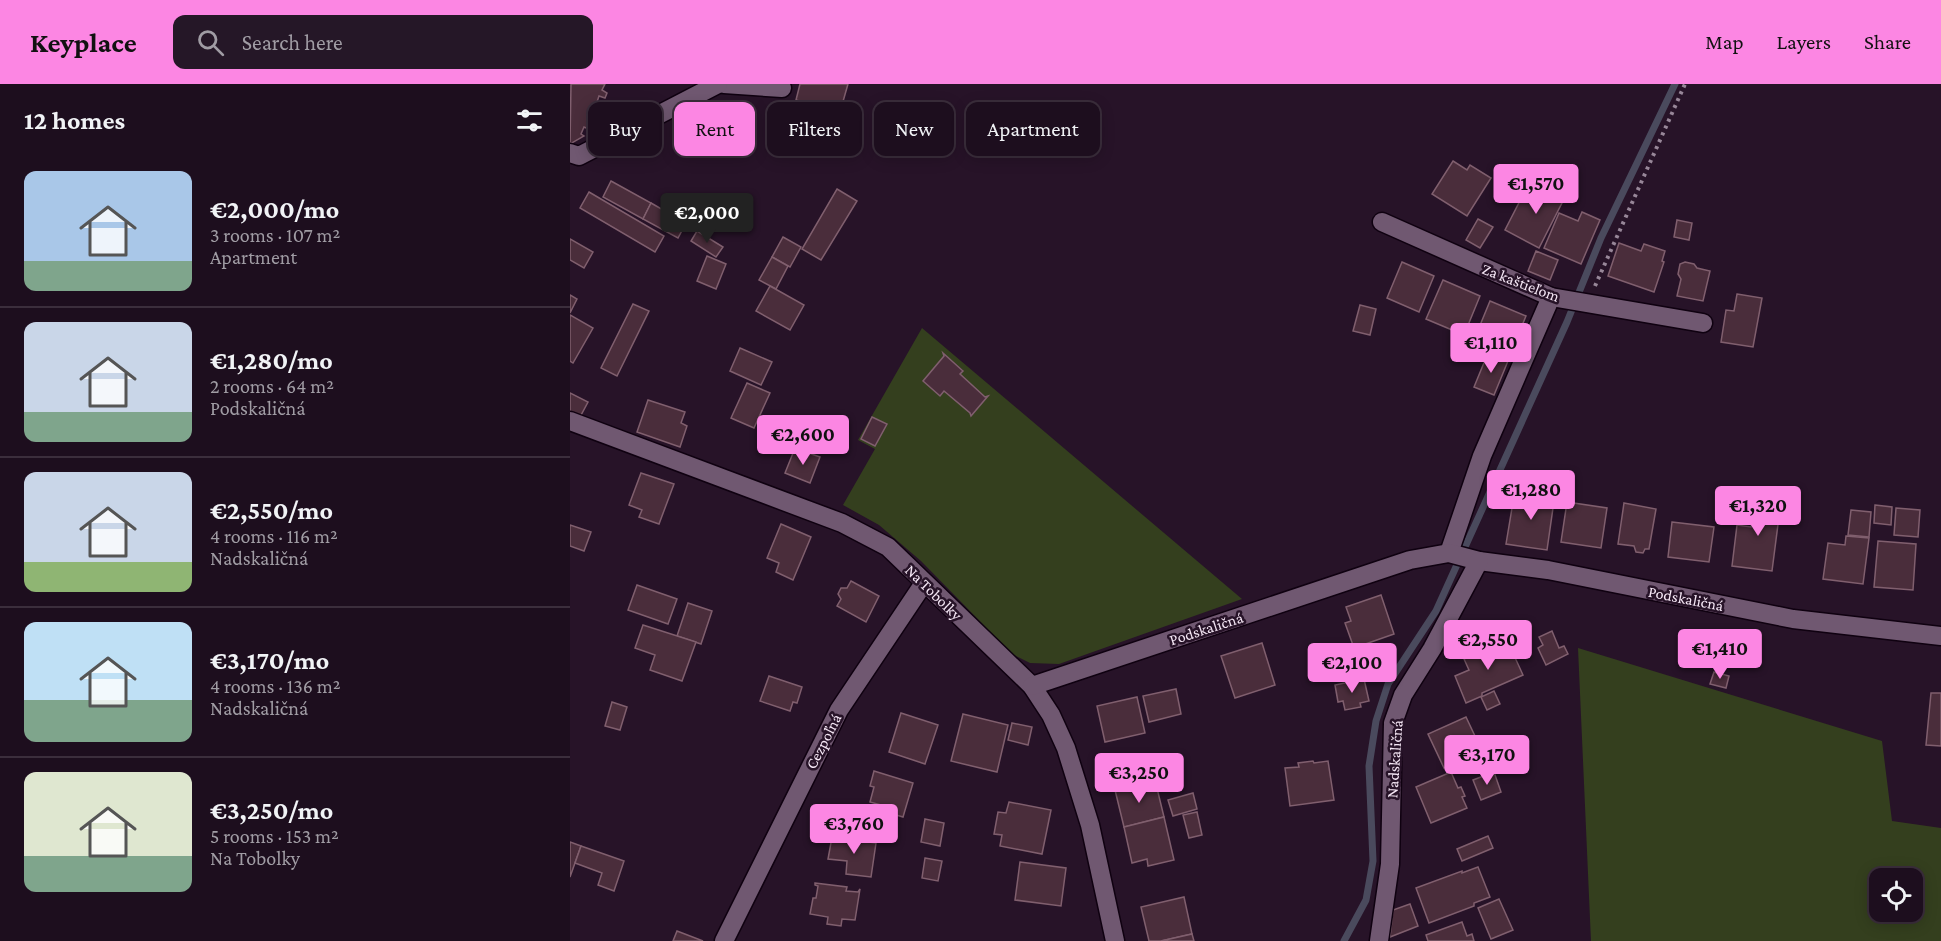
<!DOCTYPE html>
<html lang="en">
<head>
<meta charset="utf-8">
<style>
	body { margin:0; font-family:"Crimson Pro",serif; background:#251727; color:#f1f3f6; height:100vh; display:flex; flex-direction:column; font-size:22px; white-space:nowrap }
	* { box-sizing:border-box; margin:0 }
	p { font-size:20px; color:#a09ca4 }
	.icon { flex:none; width:33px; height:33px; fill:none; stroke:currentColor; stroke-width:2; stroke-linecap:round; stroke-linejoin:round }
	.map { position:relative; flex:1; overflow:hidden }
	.panel { display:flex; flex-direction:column; background:#1d0e1e; width:570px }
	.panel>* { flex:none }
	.guide { position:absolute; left:18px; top:18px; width:570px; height:54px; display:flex; gap:12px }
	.tools { position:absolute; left:1299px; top:784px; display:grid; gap:12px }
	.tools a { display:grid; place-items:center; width:54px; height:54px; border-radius:12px; background:#1d0e1e; box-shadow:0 3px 15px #0003,0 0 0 2px #3b2e3c; font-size:30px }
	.price { position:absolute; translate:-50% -51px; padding:0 14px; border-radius:6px; background:#fc86e3; color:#111; font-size:20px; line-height:39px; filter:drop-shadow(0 2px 3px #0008) }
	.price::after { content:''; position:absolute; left:50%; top:36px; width:18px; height:14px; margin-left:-9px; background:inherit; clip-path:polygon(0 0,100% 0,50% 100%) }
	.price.on { background:#222; color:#fff }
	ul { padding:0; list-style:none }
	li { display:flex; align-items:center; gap:18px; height:150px; padding:0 24px }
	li+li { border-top:2px solid #3b2e3c }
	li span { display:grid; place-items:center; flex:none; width:168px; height:120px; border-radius:12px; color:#555 }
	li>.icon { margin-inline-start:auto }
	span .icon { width:72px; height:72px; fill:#fffc; stroke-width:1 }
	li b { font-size:26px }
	h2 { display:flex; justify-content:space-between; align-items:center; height:72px; padding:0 24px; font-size:26px }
	.pill { padding:0 21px; border-radius:12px; background:#1d0e1e; box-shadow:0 3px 15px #0003,0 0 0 2px #3b2e3c; font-size:21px; line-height:54px }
	.pill.on { background:#fc86e3; color:#111 }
	header { display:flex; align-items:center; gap:36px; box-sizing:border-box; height:84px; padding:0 30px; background:#fc86e3; color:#111 }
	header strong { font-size:28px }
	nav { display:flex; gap:33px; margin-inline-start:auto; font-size:21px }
	.search { width:420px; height:54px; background:#251727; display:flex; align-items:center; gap:15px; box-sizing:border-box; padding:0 21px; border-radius:12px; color:#a09ca4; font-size:22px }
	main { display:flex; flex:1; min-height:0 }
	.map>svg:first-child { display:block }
	.green { fill:#343f1e; fill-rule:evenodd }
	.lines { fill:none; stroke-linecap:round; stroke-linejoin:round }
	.stream { stroke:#4a4a5d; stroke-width:7 }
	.building { fill:#4a2d3b; stroke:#805f6e; stroke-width:1.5 }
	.street-casing { stroke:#0f0110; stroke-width:21 }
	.path { stroke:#988799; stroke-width:4; stroke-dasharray:3 4.5; stroke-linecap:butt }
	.street { stroke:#705871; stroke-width:18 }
	.labels { text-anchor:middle; stroke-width:5; stroke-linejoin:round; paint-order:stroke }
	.street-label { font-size:16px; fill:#f5e7f5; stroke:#271328 }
</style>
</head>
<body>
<header>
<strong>Keyplace</strong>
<div class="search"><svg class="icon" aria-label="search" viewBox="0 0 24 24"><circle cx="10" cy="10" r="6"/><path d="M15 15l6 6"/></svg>Search here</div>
<nav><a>Map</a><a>Layers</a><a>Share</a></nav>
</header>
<main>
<section class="panel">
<h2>12 homes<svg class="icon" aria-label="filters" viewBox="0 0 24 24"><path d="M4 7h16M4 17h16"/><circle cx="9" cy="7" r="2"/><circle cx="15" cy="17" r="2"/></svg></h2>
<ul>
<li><span style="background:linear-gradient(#a9c7e8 75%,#7fa58c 0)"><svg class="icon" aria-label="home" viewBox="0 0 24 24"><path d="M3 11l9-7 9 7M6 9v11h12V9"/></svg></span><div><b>€2,000/mo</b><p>3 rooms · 107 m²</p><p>Apartment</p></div></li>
<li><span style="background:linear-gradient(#c9d6e8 75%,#7fa58c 0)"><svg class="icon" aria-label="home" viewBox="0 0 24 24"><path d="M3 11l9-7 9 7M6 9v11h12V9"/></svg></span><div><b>€1,280/mo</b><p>2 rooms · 64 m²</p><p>Podskaličná</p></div></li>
<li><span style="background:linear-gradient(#c9d6e8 75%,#8fb573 0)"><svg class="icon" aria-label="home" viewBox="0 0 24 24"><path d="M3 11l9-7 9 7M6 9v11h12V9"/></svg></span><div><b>€2,550/mo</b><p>4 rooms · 116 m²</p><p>Nadskaličná</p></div></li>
<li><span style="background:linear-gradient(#bfe0f5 65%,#7fa58c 0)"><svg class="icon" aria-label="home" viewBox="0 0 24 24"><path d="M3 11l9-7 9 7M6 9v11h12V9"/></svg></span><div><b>€3,170/mo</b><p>4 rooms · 136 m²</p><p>Nadskaličná</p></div></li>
<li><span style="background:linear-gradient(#dfe7d0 70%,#7fa58c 0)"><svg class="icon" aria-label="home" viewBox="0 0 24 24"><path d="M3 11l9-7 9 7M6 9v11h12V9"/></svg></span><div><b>€3,250/mo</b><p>5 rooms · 153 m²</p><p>Na Tobolky</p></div></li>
</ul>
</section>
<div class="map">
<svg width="1371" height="857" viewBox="0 0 1371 857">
	<rect width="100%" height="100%" fill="#271328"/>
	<g class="green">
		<path d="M352,244L672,515L489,580L460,579L442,570L351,477L309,441L273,421L305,365L288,356ZM373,269L393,286L390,290L415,313L418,312L401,332L400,329L374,307L370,312L374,272ZM302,333L316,340L305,362L291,354Z"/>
		<path d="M1008,564L1312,657L1322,737L1371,744V857H1021ZM1310,795H1342V828H1310Z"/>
	</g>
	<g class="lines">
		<path class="stream" d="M774,857L796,816L803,777L799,682L806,637L818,600L866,527L997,238L1031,154L1105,0"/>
	</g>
	<g class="building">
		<path d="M1,0H35L32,6L37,9L35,14L29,12L25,24L30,26L29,28L37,32L30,50L14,43L11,50L14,52L0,60Z"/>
		<path d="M230,0H278L270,28L226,16Z"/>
		<path d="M883,77L897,86L900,81L921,94L897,132L862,110Z"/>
		<path d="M41,97L81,119L73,135L33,113Z"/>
		<path d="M974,100L996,111L969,164L935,146L955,107L967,114Z"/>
		<path d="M267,105L287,117L251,176L232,165Z"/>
		<path d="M19,108L94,152L85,168L10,124Z"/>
		<path d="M137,116L152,123L146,138L131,130Z"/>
		<path d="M81,119L116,139L108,154L73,135Z"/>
		<path d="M1012,128L1030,136L1011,180L974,164L989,129L1008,137Z"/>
		<path d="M908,135L923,143L910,164L896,156Z"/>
		<path d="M1107,136L1122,139L1119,156L1104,153Z"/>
		<path d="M127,147L153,163L146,173L121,157Z"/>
		<path d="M213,153L231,163L220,183L202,173Z"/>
		<path d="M0,155L23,168L14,184L0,176Z"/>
		<path d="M1049,159L1071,167L1074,160L1095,167L1092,177L1094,178L1084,208L1038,192Z"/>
		<path d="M966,167L988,176L980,196L958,187Z"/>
		<path d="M137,172L156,180L146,205L127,197Z"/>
		<path d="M202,173L218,182L206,205L189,196Z"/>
		<path d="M832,178L864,192L849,228L817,214Z"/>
		<path d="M1115,178L1124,180L1127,184L1140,187L1133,217L1107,212L1111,195L1108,190L1110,180Z"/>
		<path d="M873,196L910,212L894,251L856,235Z"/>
		<path d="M200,202L234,221L220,246L186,227Z"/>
		<path d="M1167,210L1192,214L1183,263L1151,258L1156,226L1164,227Z"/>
		<path d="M0,211L7,215L0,229Z"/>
		<path d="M920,217L956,232L937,277L918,269L915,275L899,268Z"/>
		<path d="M63,220L79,227L47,292L31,284Z"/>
		<path d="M790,221L806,225L800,251L783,247Z"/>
		<path d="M0,231L23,244L3,279L0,277Z"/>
		<path d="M170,264L202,278L191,301L160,287Z"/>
		<path d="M373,269L393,287L390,290L415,313L418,312L401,332L400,329L374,307L370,312L353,297L374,272Z"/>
		<path d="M918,269L938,277L924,311L904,303Z"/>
		<path d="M177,299L200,309L184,344L161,334Z"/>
		<path d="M0,309L18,318L10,333L0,328Z"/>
		<path d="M78,316L115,328L111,339L117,342L110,363L67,348Z"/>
		<path d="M302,333L317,340L305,362L291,355Z"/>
		<path d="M230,366L250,373L240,399L215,389L223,369Z"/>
		<path d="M71,389L104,400L89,440L69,433L72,426L59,421Z"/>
		<path d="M959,406L985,410L977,466L936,460L944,412L958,415Z"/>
		<path d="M1185,414L1211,417L1202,487L1162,482L1167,441L1181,443Z"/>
		<path d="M997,418L1037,424L1031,464L991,458Z"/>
		<path d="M1054,419L1086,425L1079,465H1075L1073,469L1066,468L1064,462L1048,460Z"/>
		<path d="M1305,421L1322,423L1321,441L1304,439Z"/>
		<path d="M1326,424L1350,426L1348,453L1324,451Z"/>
		<path d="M1281,426L1301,428L1299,453L1278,451Z"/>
		<path d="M1102,438L1144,443L1139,478L1098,473Z"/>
		<path d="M211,440L241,453L223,496L206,488L209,479L197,474Z"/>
		<path d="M0,441L21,448L14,467L0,462Z"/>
		<path d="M1276,452L1299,454L1293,500L1253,495L1258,459L1275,461Z"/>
		<path d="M1308,457L1346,460L1343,506L1304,503Z"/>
		<path d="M281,497L309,512L296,538L267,522L271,515L268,510L271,504H277Z"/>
		<path d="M67,501L107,515L98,540L58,526Z"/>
		<path d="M811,511L824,550L784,564L775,539L781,537L776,523Z"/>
		<path d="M118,519L142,527L131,560L107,552Z"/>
		<path d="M73,541L126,558L112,597L80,586L85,571L65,564Z"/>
		<path d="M982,547L989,564L994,562L998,570L976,581L968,564L973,561L969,553Z"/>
		<path d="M937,556L953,591L912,609V612L896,619L885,592L899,586L894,575Z"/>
		<path d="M692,559L705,601L665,614L651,572Z"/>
		<path d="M1144,588L1159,592L1156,604L1140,600Z"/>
		<path d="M199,592L232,603L227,619L223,618L220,627L190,617Z"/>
		<path d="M794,595L799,617L790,619L791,623L775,626L773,617L768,618L765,601Z"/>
		<path d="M606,605L611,630L579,638L573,612Z"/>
		<path d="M924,607L930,620L917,626L911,613Z"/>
		<path d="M1361,609H1371V662L1356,661Z"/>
		<path d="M567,613L575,649L535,658L527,622Z"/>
		<path d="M42,618L57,623L50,646L35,642Z"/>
		<path d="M331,629L368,641L355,680L319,668Z"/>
		<path d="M393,630L438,641L427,688L381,677Z"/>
		<path d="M896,633L912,667L874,684L858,650Z"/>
		<path d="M442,639L462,643L458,661L438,656Z"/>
		<path d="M743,677L744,679L758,677L764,716L720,722L715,684L729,683L728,679Z"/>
		<path d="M304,687L343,699L333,733L316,728L318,723L300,718L304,703L300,702Z"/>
		<path d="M881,688L888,704L891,703L895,712L892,713L897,724L861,739L846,703Z"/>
		<path d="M924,688L931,708L911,716L903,696Z"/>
		<path d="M585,696L594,733L554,743L545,706Z"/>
		<path d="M623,709L627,725L603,732L598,716Z"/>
		<path d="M439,718L481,726L472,770L430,762L432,751L424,750L428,728L436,729Z"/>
		<path d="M627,728L632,751L619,754L613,731Z"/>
		<path d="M594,733L604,776L578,782L577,775L562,779L554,743Z"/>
		<path d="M355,735L374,739L370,762L351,758Z"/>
		<path d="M918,752L923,764L892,777L887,765Z"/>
		<path d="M262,753L306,759L301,793L276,790L277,777L258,775Z"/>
		<path d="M0,758L11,762L0,793Z"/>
		<path d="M11,762L54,777L44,807L28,801L32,789L5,779Z"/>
		<path d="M355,774L372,777L368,797L352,794Z"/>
		<path d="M450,778L496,784L491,822L445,816Z"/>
		<path d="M908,783L920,813L904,819V822L859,839L846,804L892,787V789Z"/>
		<path d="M245,799L277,803L276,807L288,808L290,805L285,836L272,835L271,842L257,840L258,833L240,830L243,814H246L248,802L245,801Z"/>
		<path d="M614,813L622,850L591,857H579L571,823Z"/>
		<path d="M929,815L943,846L921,855L908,824Z"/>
		<path d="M840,820L848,842L820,853L823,826Z"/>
		<path d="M892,838L897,852L902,850L904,857H858L856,851Z"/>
		<path d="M107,847L133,857H103Z"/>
		<path d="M622,850L624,857H591Z"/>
	</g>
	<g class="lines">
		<defs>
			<g id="street">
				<path d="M154,0L212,4"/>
				<path d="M0,69L9,72L148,0"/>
				<path d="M812,138L981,213L1133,239"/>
				<path d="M0,337L272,439L318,463L462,602L481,631L496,664L520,741L545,857"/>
				<path d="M879,469L912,372L981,213"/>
				<path d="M462,602L840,476L879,469L909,477L978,486L1223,535L1371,552"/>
				<path d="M154,857L269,626L354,499"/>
				<path d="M809,857L820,780L823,639L833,611L862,565L909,477"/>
			</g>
		</defs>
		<use href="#street" class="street-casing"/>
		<path class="path" d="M1025,202L1115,0"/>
		<use href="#street" class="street"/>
	</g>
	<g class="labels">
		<g class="street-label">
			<text transform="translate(951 198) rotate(21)" y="6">Za kaštieľom</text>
			<text transform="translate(364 508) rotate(44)" y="6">Na Tobolky</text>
			<text transform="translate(1116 514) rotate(11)" y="6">Podskaličná</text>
			<text transform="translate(636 544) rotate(-18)" y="6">Podskaličná</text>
			<text transform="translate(253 657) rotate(-63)" y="6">Cezpoľná</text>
			<text transform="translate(824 675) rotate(-86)" y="6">Nadskaličná</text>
		</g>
	</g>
</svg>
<div class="tools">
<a><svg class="icon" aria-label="locate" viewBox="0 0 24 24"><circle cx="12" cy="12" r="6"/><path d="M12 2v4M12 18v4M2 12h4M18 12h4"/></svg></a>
</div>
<b class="price" style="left:966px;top:131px">€1,570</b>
<b class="price on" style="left:137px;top:160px">€2,000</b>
<b class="price" style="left:921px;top:290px">€1,110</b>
<b class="price" style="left:233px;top:382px">€2,600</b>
<b class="price" style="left:961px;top:437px">€1,280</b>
<b class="price" style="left:1188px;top:453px">€1,320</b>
<b class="price" style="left:918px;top:587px">€2,550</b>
<b class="price" style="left:1150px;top:596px">€1,410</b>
<b class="price" style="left:782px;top:610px">€2,100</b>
<b class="price" style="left:917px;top:702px">€3,170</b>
<b class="price" style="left:569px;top:720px">€3,250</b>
<b class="price" style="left:284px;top:771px">€3,760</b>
<div class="guide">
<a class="pill">Buy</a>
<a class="pill on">Rent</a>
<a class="pill">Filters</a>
<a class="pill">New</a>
<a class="pill">Apartment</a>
</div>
</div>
</main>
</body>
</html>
